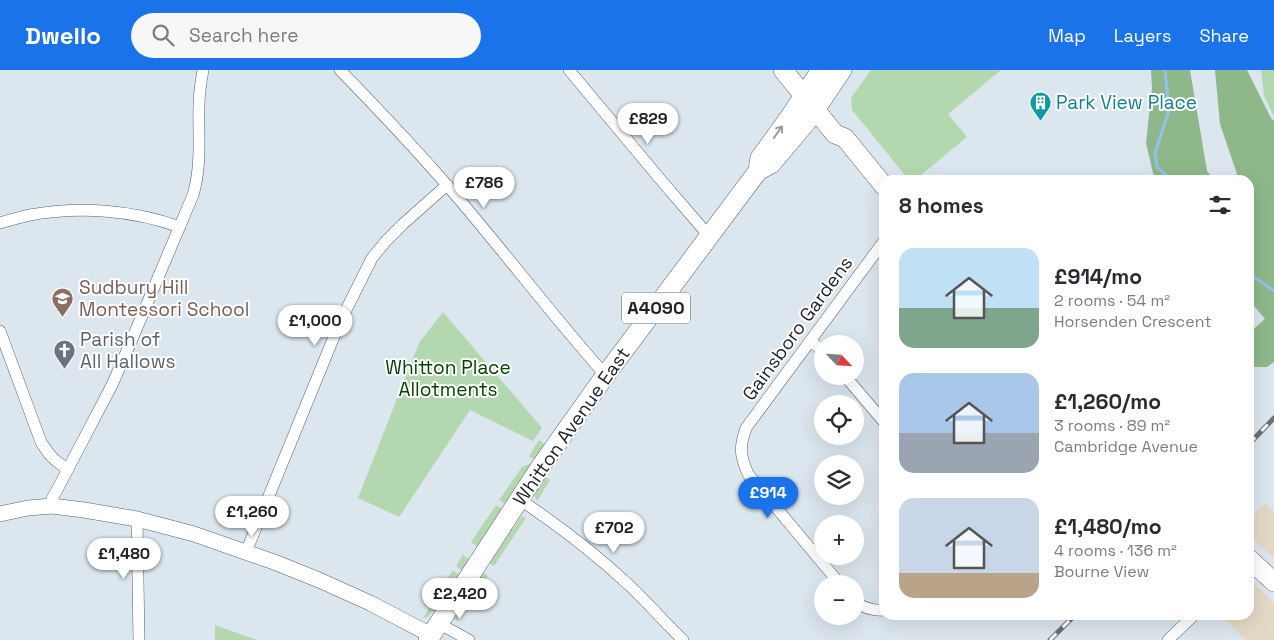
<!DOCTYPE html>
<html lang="en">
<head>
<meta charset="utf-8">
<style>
	body { margin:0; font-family:"Space Grotesk",sans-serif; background:#f7f7f7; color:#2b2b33; height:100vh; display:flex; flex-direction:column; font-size:19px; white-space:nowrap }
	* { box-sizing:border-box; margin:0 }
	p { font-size:16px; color:#7c7c81 }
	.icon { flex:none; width:28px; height:28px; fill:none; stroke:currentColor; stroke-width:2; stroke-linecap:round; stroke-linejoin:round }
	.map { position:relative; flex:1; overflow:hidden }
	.drawer { position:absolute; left:879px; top:105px; width:375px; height:445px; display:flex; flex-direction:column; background:#fff; border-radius:15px; box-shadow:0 5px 20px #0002 }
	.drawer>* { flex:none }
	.needle { width:32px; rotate:115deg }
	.controls { position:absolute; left:814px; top:265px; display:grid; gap:10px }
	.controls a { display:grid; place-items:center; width:50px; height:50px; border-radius:50%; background:#fff; box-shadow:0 5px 20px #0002; font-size:25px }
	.price { position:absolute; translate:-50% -42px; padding:0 11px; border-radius:18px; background:#fff; color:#222; font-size:16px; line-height:32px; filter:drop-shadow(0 1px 2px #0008) }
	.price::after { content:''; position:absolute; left:50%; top:30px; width:15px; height:11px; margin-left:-8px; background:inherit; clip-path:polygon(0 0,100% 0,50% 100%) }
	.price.current { background:#1a73e8; color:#fff }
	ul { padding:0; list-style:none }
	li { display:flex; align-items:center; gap:15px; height:125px; padding:0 20px }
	li span { display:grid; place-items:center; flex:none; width:140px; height:100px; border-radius:15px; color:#555 }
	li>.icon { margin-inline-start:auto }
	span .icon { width:60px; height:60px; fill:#fffc; stroke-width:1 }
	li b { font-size:21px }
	h2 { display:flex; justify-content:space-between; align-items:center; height:60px; padding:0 20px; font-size:21px }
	header { display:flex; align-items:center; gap:30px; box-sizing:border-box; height:70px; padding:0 25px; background:#1a73e8; color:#fff }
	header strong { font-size:24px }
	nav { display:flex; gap:28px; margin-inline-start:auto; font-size:18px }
	.search { width:350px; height:45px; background:#f7f7f7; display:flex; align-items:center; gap:12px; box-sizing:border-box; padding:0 18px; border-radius:28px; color:#7c7c81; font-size:19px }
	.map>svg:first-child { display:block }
	.commercial { fill:#e4d9c5 }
	.green { fill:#b3d8af }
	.forest { fill:#8eb88a }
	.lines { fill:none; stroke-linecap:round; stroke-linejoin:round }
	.stream { stroke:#92c1ed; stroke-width:3 }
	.minor-casing { stroke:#575f66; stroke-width:12 }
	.tertiary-casing { stroke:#575f66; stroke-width:16 }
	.primary-casing { stroke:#575f66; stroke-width:20 }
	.minor { stroke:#fff; stroke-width:11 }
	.tertiary { stroke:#fff; stroke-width:15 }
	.primary { stroke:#fff; stroke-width:19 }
	.rail-casing { stroke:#6c7277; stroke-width:5 }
	.rail { stroke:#fff; stroke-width:3; stroke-dasharray:9; stroke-linecap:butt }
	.oneway { stroke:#9a9c9d }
	.labels { text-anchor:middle; stroke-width:4; stroke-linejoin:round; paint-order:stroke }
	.shield { fill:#fff; stroke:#626466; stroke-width:1 }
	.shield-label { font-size:18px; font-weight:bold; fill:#1f2225 }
	.culture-label { font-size:19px; fill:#0d838f; stroke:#fff; text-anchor:start }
	.education-label { font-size:19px; fill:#785e54; stroke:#fff; text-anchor:start }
	.street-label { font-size:19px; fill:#1f2225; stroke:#fff }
	.worship-label { font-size:19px; fill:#5b616d; stroke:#fff; text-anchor:start }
	.park-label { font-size:19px; fill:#024201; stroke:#fff }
</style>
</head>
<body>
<header>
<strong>Dwello</strong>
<div class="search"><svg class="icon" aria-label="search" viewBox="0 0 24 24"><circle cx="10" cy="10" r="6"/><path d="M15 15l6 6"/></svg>Search here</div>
<nav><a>Map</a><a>Layers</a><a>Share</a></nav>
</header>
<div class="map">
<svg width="1274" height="570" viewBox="0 0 1274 570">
	<rect width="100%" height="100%" fill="#dce6ee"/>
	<g class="commercial">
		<path d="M1265,433L1274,442V489L1249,465V450Z"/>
		<path d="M1249,509L1274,533V570H1246L1220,545H1249Z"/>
	</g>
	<g class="green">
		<path d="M871,0H1001L948,44L967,67L915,110H909L852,40L851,28Z"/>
		<path d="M1261,0H1274V47L1264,26Z"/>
		<path d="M443,242L542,358L533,371L470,340L399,447L358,428L419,273Z"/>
		<path d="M539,370L545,374L535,390L529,386Z"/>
		<path d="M529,394L531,395L506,434L499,430L522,397Z"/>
		<path d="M546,407L550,410L537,431L534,424Z"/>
		<path d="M496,435L503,439L476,481L475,480L476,476L471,472Z"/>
		<path d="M522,446L526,448L494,496L487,492L509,458L512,460Z"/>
		<path d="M463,485L469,489L462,501L456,496Z"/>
		<path d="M453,500L459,505L437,542L432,541L428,547L423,548Z"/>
		<path d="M481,501L488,506L458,551L451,547Z"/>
		<path d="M215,555L257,570H215Z"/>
	</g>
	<g class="forest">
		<path d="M1151,0H1190L1207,101L1214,110H1156L1153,103L1146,73L1152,18Z"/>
		<path d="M1215,0H1247L1271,48L1274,51V292L1267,297H1249V263L1265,249L1249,230V110H1234L1237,104L1220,54Z"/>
	</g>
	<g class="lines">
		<g class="stream">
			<path d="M1165,0L1169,40L1155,83L1157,97L1171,110"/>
			<path d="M1249,203L1274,221"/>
		</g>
		<defs>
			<g id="minor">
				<path d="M340,0C376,37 412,75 446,114C499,175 547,239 600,299L607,303"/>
				<path d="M569,0L660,109L709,166"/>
				<path d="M0,153C10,150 20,147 30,145C80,136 133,140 180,157"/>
				<path d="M0,261L41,372C49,385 54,391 68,399"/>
				<path d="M810,271L822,280"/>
				<path d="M845,306L884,352"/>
				<path d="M519,429C558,455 597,485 631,517C649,534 665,553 683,570"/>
				<path d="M52,436V429L58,418L112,315L130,274L193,125C202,95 198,65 199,35C199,23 201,12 203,0"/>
				<path d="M137,449L139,570"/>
				<path d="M246,482L340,252L372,188L386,171L403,154L447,115"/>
				<path d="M840,514L748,404C740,385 739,378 746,358L884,171"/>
				<path d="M855,532C864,538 873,541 884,540"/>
				<path d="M438,553L469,570"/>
				<path d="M1168,570L1194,545"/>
			</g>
			<path id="tertiary" d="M0,444L28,438L52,436L84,440L137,449L194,464L274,492L319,510L370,533L431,565"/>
			<g id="primary">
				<path d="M783,0L835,64L845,68L884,116"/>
				<path d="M758,101L760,88L789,48L821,0"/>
				<path d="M1249,489L1274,512"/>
				<path d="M428,570L541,396L607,303L758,101L771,94L809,49L842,0"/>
			</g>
		</defs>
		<use href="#minor" class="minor-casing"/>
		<use href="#tertiary" class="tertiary-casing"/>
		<use href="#primary" class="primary-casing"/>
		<use href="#minor" class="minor"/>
		<use href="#tertiary" class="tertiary"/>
		<use href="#primary" class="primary"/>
		<defs>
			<g id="rail">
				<path d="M1249,374L1274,348"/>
				<path d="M1050,570L1075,545"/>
			</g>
		</defs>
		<use href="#rail" class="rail-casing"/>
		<use href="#rail" class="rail"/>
	</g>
	<defs><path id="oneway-shaft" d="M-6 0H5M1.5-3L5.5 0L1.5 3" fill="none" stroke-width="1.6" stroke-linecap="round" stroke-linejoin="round" transform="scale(1.25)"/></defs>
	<use class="oneway" href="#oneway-shaft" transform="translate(778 62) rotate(-55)"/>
	<defs>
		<symbol id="building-pin" viewBox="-11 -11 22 30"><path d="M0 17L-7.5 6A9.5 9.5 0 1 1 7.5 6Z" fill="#0f9aa8" stroke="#fff"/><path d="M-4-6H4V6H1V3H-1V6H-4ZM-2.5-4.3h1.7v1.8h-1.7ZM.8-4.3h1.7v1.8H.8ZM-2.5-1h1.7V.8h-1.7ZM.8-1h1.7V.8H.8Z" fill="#fff"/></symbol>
		<symbol id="school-pin" viewBox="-11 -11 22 30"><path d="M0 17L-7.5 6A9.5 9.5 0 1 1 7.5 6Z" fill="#8d6e63" stroke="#fff"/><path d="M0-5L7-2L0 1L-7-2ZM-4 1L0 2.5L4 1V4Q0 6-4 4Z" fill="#fff"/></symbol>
		<symbol id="church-pin" viewBox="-11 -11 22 30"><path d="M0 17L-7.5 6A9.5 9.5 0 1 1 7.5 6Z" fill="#6b7280" stroke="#fff"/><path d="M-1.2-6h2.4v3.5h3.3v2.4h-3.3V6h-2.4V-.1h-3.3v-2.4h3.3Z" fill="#fff"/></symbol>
	</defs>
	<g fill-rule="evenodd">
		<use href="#building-pin" x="1028" y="20" width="25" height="34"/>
		<use href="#school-pin" x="50" y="216" width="25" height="34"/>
		<use href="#church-pin" x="52" y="268" width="25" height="34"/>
	</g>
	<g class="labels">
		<rect class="shield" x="622" y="222.5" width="68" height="31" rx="4"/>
		<g class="shield-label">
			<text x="656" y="244">A4090</text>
		</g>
		<g class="culture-label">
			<text x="1056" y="39">Park View Place</text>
		</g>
		<g class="education-label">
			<text x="79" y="224">Sudbury Hill<tspan x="79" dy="22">Montessori School</tspan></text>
		</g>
		<g class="street-label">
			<text transform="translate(797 258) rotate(-54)" y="7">Gainsboro Gardens</text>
			<text transform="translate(571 356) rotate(-55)" y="7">Whitton Avenue East</text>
		</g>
		<g class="worship-label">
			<text x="80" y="276">Parish of<tspan x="80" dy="22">All Hallows</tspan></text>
		</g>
		<g class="park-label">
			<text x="448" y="304">Whitton Place<tspan x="448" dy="22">Allotments</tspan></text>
		</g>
	</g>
</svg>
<div class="controls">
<a><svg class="needle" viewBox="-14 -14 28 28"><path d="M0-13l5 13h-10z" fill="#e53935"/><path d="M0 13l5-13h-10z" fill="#7c7c81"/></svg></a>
<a><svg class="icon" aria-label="locate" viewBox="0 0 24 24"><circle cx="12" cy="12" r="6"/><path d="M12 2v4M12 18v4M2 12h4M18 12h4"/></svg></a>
<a><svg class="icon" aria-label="layers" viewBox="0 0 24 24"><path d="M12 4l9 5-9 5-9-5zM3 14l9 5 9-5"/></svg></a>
<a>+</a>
<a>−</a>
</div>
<b class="price" style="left:648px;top:75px">£829</b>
<b class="price" style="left:484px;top:139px">£786</b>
<b class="price" style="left:315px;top:277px">£1,000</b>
<b class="price current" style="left:768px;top:449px">£914</b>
<b class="price" style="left:252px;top:468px">£1,260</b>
<b class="price" style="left:614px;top:484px">£702</b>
<b class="price" style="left:124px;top:510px">£1,480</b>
<b class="price" style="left:460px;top:550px">£2,420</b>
<section class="drawer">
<h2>8 homes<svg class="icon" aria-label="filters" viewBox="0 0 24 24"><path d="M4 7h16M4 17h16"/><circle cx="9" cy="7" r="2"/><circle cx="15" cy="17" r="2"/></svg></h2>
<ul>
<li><span style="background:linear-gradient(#bfe0f5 60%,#7fa58c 0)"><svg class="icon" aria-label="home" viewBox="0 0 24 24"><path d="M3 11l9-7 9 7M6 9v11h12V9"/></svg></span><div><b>£914/mo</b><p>2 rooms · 54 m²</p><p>Horsenden Crescent</p></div></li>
<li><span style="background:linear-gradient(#a9c7e8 60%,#9aa5b1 0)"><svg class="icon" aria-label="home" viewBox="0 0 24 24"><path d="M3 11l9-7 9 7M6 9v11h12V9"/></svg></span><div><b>£1,260/mo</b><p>3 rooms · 89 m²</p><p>Cambridge Avenue</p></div></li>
<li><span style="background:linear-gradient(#c9d6e8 75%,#b9a48a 0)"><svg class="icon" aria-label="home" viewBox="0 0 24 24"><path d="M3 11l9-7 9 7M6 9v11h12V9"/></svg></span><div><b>£1,480/mo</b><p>4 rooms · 136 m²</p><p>Bourne View</p></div></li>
</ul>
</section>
</div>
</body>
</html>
